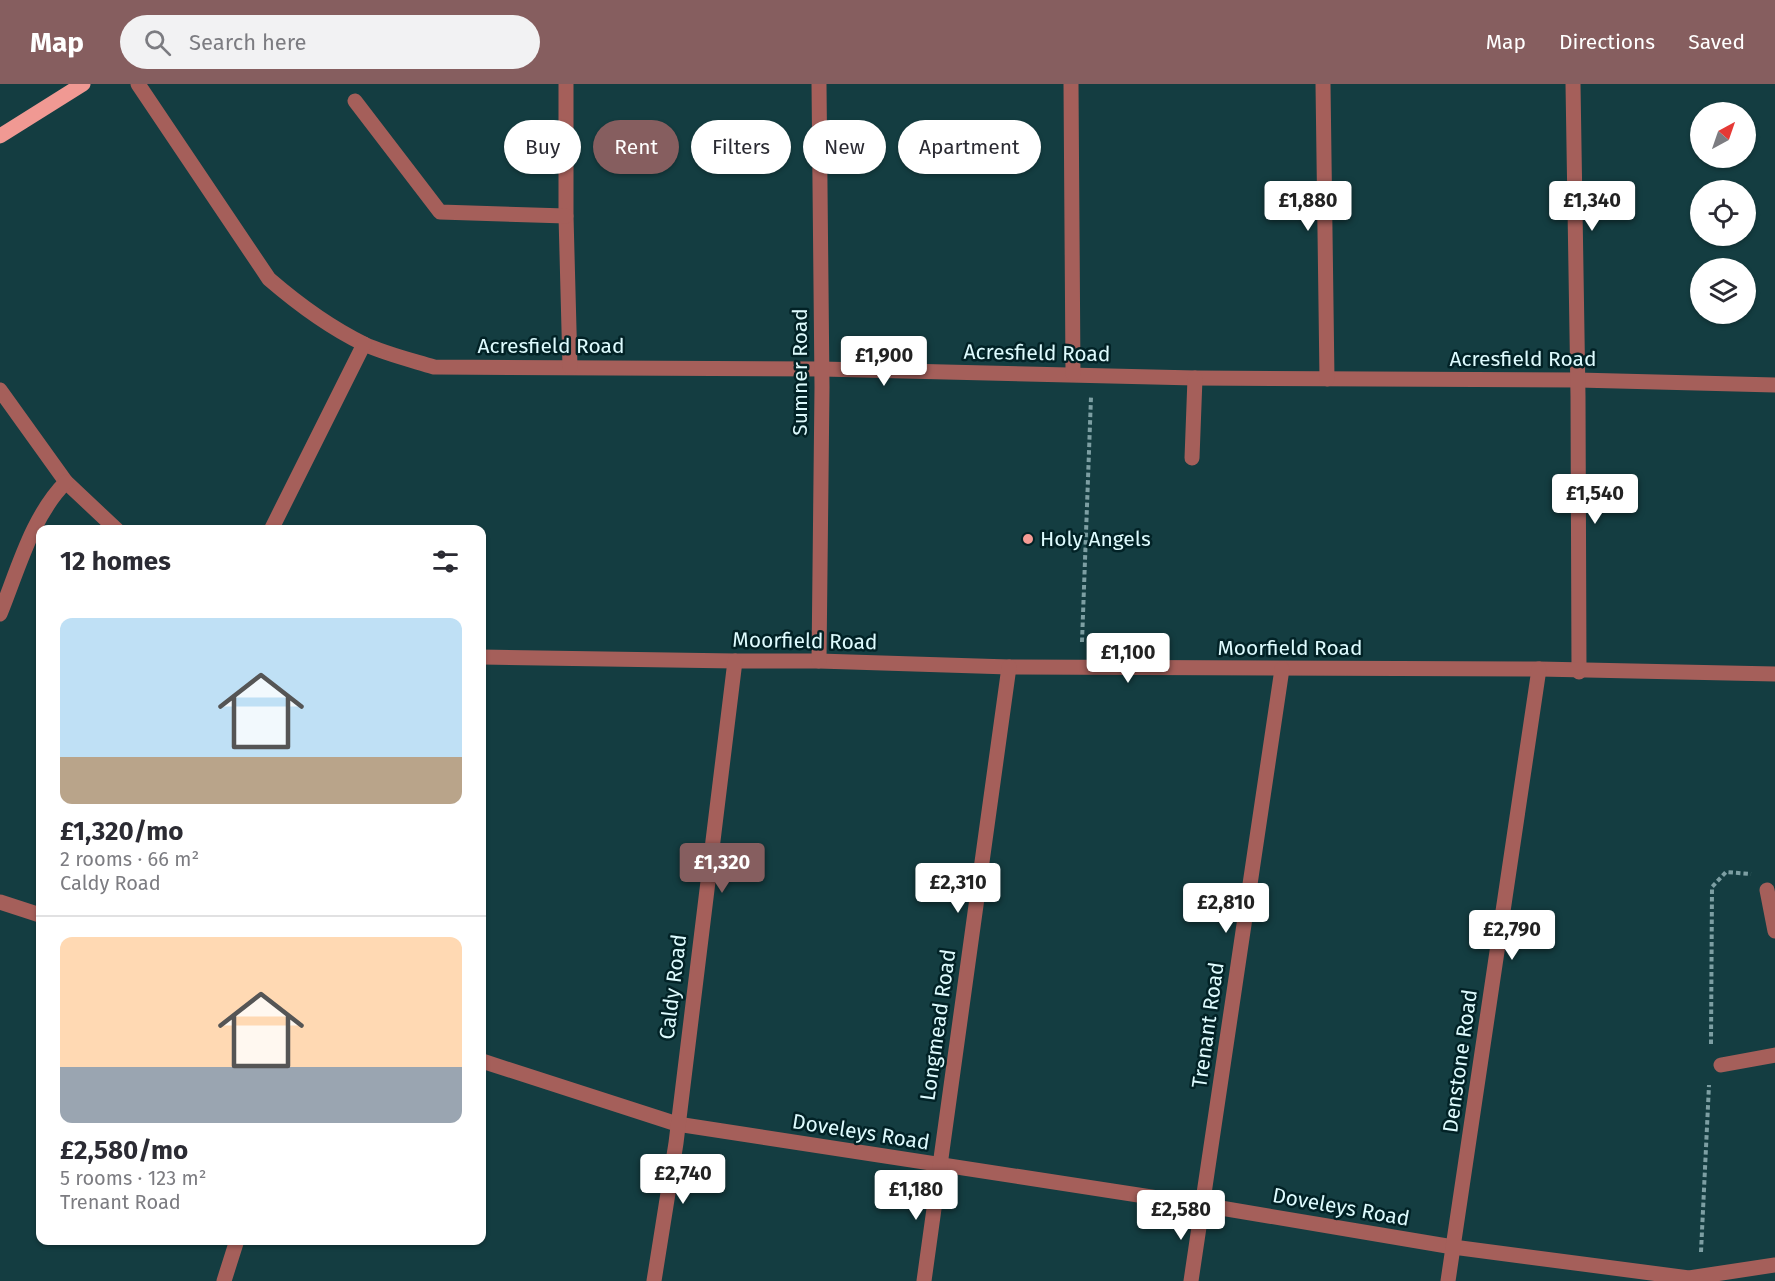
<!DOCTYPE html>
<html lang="en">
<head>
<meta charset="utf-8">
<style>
	body { margin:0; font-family:"Fira Sans",sans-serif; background:#f2f2f3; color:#2b2b33; height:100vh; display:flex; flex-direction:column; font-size:22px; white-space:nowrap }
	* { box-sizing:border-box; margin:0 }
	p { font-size:20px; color:#7c7c81 }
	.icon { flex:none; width:33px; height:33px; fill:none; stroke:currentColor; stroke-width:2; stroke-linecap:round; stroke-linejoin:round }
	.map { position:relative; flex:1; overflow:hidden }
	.drawer { position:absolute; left:36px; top:441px; width:450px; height:720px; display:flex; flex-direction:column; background:#fff; border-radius:12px; box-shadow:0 2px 4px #0004 }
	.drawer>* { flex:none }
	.top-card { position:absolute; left:504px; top:36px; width:570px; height:54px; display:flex; gap:12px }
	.needle { width:39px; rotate:40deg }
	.buttons { position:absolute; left:1690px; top:18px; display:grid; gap:12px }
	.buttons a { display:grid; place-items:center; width:66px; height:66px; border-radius:50%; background:#fff; box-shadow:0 2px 4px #0004; font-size:30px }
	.price { position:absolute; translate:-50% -51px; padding:0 14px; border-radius:6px; background:#fff; color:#222; font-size:20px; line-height:39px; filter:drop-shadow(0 2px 3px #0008) }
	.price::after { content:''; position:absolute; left:50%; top:36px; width:18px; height:14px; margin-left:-9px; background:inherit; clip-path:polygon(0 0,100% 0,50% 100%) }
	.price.current { background:#865e5f; color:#fff }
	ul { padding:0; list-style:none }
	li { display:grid; align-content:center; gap:12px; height:318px; padding:0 24px }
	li+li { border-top:2px solid #e1e1e2 }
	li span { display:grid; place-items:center; height:186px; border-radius:12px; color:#555 }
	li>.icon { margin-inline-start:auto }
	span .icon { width:108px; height:108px; fill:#fffc; stroke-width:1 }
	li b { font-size:26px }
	h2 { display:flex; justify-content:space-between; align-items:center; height:72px; padding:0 24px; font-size:26px }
	.tag { padding:0 21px; border-radius:27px; background:#fff; box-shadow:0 2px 4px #0004; font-size:21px; line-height:54px }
	.tag.current { background:#865e5f; color:#fff }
	header { display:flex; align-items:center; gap:36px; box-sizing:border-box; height:84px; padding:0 30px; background:#865e5f; color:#fff }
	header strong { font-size:28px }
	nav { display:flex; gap:33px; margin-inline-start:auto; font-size:21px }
	.search { width:420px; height:54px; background:#f2f2f3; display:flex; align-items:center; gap:15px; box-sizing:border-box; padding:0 21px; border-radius:33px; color:#7c7c81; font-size:22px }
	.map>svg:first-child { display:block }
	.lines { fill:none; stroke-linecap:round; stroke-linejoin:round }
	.path { stroke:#7d9fa3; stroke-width:4; stroke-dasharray:4.5 3; stroke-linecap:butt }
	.minor { stroke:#a55f5a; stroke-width:15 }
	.major { stroke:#f09993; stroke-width:15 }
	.poi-dot { fill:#f59c95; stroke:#022226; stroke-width:2 }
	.labels { text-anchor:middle; stroke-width:5; stroke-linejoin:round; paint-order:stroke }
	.street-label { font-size:21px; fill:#defbfe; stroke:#022226 }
	.poi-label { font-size:21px; fill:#defbfe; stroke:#022226; text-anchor:start }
</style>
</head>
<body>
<header>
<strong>Map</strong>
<div class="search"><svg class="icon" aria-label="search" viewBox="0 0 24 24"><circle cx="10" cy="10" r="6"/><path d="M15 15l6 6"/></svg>Search here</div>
<nav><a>Map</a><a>Directions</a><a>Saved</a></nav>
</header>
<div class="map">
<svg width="1775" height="1197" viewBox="0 0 1775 1197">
	<rect width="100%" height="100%" fill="#143d41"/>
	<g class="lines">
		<g class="path">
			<path d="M1082,558L1091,313"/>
			<path d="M1711,960L1712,803L1726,788L1751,790"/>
			<path d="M1701,1168L1709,1001"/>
		</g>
		<g class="minor">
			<path d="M138,0L269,195C298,220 329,243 364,260C386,270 411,276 434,283L822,285L1195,294L1578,296L1775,301"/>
			<path d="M566,0V132L570,283"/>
			<path d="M1071,0L1073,290"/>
			<path d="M1323,0L1327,295"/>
			<path d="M1573,0L1578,312L1579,588"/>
			<path d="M355,17L440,128L566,132"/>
			<path d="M0,306L66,398L117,446"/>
			<path d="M1192,374L1195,294"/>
			<path d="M271,446L364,260"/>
			<path d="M0,530C18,486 32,432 66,398"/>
			<path d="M482,573L735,577H819L1009,583L1539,585L1775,590"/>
			<path d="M819,577L822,303L819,0"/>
			<path d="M1767,806L1775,847"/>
			<path d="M0,818L40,831"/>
			<path d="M482,977L677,1040L1203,1121L1453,1163L1689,1194L1775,1181"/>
			<path d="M1721,981L1775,971"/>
			<path d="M224,1197L237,1156"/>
			<path d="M654,1197L676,1059L735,577"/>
			<path d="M924,1197L1009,583"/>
			<path d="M1191,1197L1282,585"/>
			<path d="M1448,1197L1539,585"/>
		</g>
		<path class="major" d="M0,52L83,0"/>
	</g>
	<circle class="poi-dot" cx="1028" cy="455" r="6"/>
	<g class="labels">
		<g class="street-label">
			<text x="551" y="269">Acresfield Road</text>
			<text transform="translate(1037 269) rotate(1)" y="7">Acresfield Road</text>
			<text x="1523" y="282">Acresfield Road</text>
			<text transform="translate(800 288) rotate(-90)" y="7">Sumner Road</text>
			<text transform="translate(805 557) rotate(1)" y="7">Moorfield Road</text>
			<text x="1290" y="571">Moorfield Road</text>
			<text transform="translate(673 903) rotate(-83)" y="7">Caldy Road</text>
			<text transform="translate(938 941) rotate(-82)" y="7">Longmead Road</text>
			<text transform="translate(1208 941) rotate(-82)" y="7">Trenant Road</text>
			<text transform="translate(1460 977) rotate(-82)" y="7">Denstone Road</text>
			<text transform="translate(861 1048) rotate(9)" y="7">Doveleys Road</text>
			<text transform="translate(1341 1123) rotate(10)" y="7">Doveleys Road</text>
		</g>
		<g class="poi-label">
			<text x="1040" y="462">Holy Angels</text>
		</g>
	</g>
</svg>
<div class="buttons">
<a><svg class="needle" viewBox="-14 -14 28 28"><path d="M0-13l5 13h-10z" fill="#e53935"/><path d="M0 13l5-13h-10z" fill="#7c7c81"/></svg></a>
<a><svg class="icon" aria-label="locate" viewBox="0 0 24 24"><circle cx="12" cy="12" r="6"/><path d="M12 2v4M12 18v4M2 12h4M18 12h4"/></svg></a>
<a><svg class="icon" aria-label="layers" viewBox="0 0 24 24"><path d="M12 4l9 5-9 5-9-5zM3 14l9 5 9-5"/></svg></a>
</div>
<b class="price" style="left:1308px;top:148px">£1,880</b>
<b class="price" style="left:1592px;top:148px">£1,340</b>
<b class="price" style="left:884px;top:303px">£1,900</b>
<b class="price" style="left:1595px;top:441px">£1,540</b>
<b class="price" style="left:1128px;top:600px">£1,100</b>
<b class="price current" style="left:722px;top:810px">£1,320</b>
<b class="price" style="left:958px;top:830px">£2,310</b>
<b class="price" style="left:1226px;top:850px">£2,810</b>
<b class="price" style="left:1512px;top:877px">£2,790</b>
<b class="price" style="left:683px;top:1121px">£2,740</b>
<b class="price" style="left:916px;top:1137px">£1,180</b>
<b class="price" style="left:1181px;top:1157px">£2,580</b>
<div class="top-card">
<a class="tag">Buy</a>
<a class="tag current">Rent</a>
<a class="tag">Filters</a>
<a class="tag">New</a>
<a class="tag">Apartment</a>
</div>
<section class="drawer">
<h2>12 homes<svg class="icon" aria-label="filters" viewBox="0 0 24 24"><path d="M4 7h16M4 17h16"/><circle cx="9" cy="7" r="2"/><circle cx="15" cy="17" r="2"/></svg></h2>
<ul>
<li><span style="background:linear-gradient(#bfe0f5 75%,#b9a48a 0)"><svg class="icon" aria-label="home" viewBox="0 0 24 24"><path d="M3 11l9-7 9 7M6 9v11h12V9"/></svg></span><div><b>£1,320/mo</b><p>2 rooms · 66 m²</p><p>Caldy Road</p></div></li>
<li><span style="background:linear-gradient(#ffd9b3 70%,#9aa5b1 0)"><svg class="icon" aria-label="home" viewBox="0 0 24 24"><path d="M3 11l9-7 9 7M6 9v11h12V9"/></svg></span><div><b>£2,580/mo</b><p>5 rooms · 123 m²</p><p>Trenant Road</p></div></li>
</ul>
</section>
</div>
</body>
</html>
